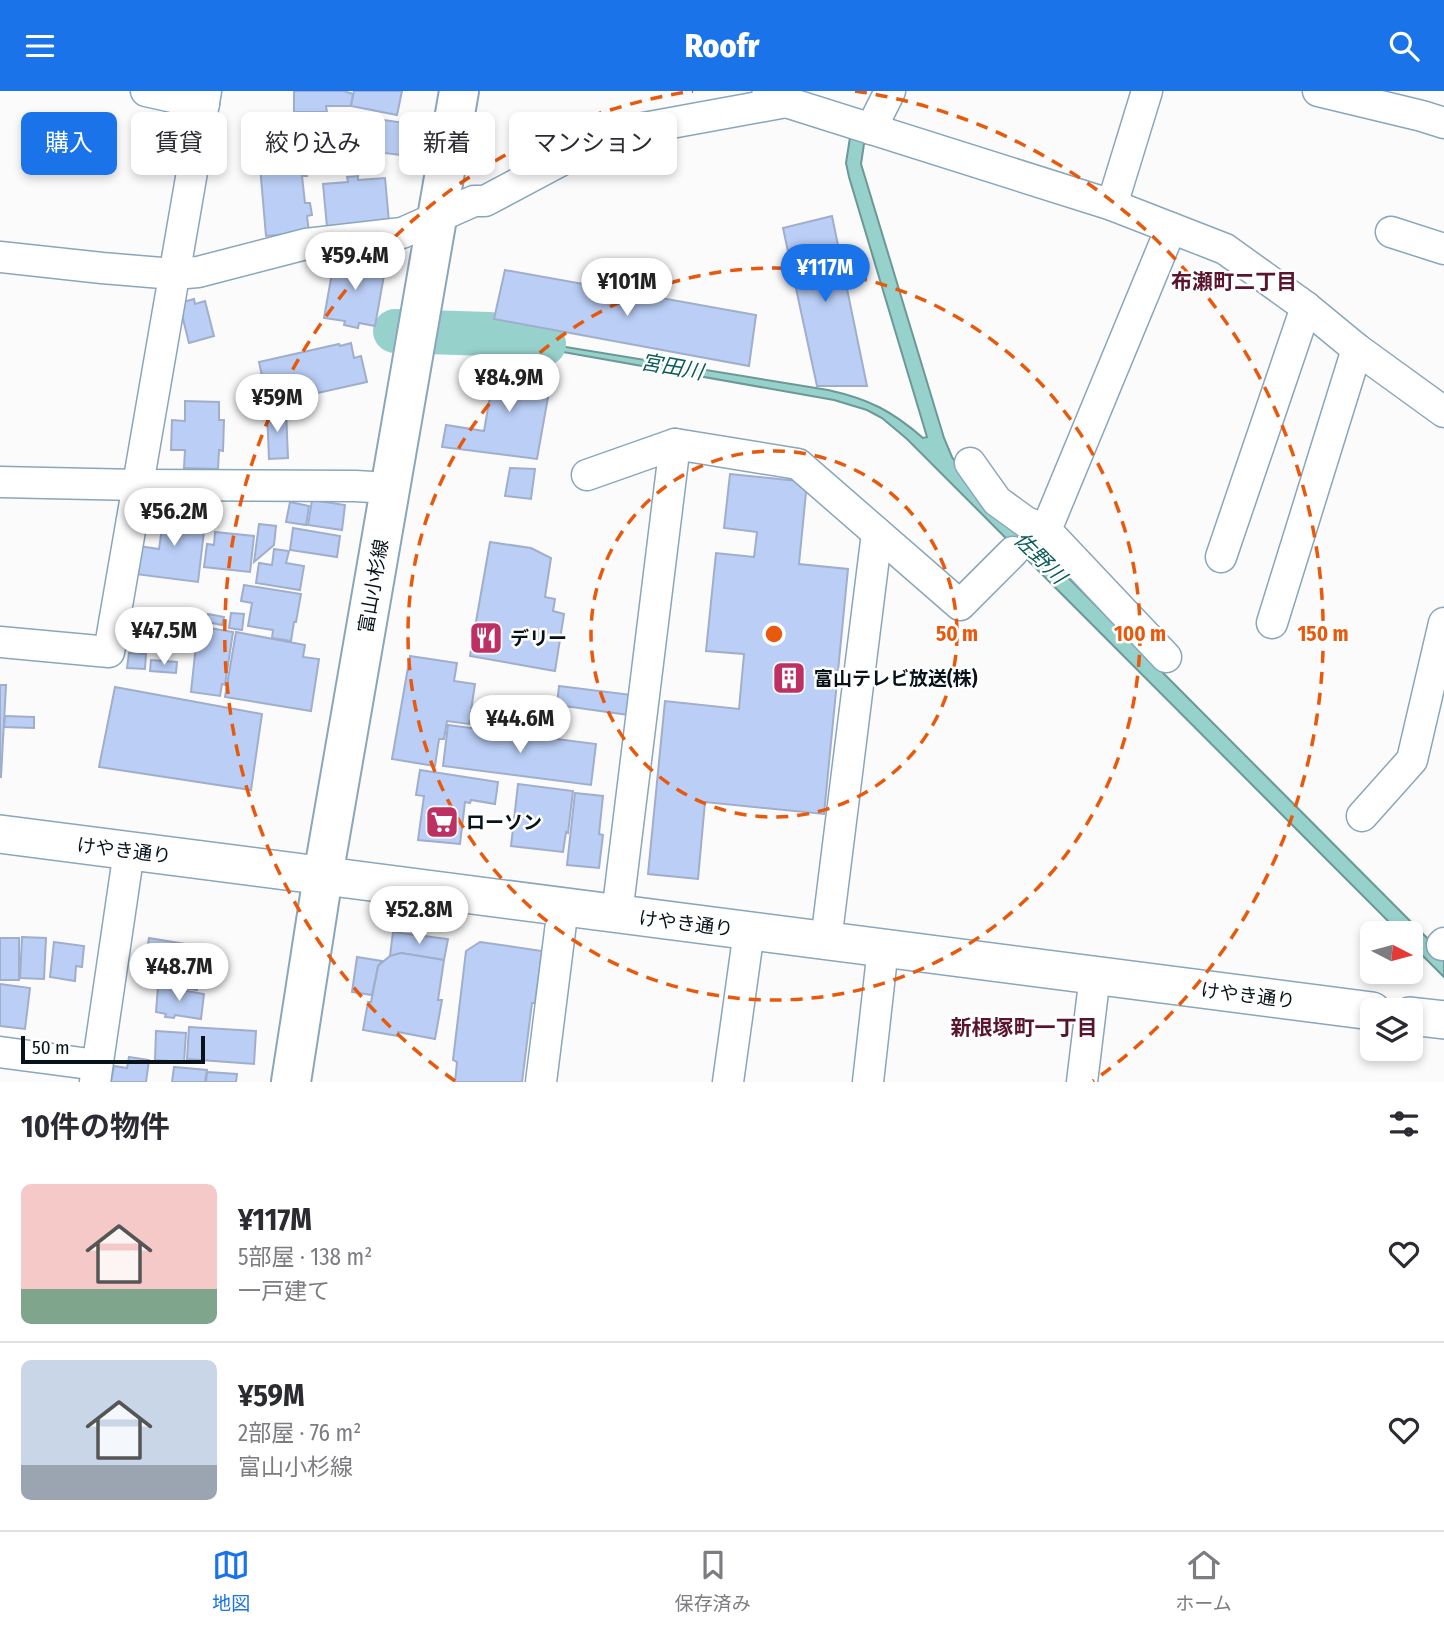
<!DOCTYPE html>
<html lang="ja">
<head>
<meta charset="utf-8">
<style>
	body { margin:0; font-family:"Fira Sans Condensed","Noto Sans JP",sans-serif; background:#f7f7f7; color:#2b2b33; height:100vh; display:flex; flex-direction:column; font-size:26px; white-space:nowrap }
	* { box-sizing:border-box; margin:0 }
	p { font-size:23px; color:#7c7c81 }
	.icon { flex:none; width:38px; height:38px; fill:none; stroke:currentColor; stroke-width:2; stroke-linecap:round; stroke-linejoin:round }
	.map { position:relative; height:991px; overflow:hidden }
	.details { display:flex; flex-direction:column; background:#fff; flex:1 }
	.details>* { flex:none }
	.top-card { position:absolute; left:21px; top:21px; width:700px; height:63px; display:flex; gap:14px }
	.needle { width:46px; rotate:96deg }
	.tools { position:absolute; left:1360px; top:830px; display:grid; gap:14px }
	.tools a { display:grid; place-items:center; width:63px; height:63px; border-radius:10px; background:#fff; box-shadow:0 4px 10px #0003; font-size:35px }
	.scale { position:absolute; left:21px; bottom:18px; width:184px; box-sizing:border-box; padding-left:7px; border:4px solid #071219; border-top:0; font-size:19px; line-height:24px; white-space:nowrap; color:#071219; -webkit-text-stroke:5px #fff; paint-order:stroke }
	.price { position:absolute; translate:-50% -60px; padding:0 16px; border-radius:24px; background:#fff; color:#222; font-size:23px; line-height:46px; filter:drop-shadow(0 2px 4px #0008) }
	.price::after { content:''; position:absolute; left:50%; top:42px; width:21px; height:16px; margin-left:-10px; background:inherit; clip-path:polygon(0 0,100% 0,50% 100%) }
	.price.on { background:#1a73e8; color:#fff }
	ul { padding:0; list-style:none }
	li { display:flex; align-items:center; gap:21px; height:175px; padding:0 21px }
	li+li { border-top:2px solid #e1e1e2 }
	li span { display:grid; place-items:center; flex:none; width:196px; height:140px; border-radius:10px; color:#555 }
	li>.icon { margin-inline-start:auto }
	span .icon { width:84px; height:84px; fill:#fffc; stroke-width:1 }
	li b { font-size:30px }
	h2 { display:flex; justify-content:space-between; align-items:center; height:84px; padding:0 21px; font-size:30px }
	.tag { padding:0 24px; border-radius:10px; background:#fff; box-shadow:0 4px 10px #0003; font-size:24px; line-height:63px }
	.tag.on { background:#1a73e8; color:#fff }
	header { display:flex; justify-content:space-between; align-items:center; height:91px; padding:0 21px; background:#1a73e8; color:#fff; font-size:32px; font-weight:800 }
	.tab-bar { display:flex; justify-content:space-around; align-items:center; height:98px; border-top:2px solid #e1e1e2; background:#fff; font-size:19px; color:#7c7c81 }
	.tab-bar a { display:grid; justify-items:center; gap:4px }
	.tab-bar .on { color:#1a73e8 }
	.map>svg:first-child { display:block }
	.water { fill:#97d1cc; stroke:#6c9896; stroke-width:2 }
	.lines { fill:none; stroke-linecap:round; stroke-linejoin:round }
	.river { stroke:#97d1cc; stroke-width:44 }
	.building { fill:#bacef6; stroke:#a0aecb; stroke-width:2 }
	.minor-casing { stroke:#89a6bb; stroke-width:33 }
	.tertiary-casing { stroke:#89a6bb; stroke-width:40 }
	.primary-casing { stroke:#89a6bb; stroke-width:42 }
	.minor { stroke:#fff; stroke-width:30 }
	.tertiary { stroke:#fff; stroke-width:37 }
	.primary { stroke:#fff; stroke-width:38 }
	.ring { fill:none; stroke:#e8590c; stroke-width:3.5; stroke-dasharray:12 9 }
	.labels { text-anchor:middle; stroke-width:5; stroke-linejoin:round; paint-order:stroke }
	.street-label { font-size:19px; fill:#071219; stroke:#fff }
	.poi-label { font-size:19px; font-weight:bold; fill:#071219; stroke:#fff; text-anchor:start }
	.neighbourhood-label { font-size:21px; font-weight:bold; fill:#58152d; stroke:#fff }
	.water-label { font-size:21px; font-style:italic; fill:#0c5e5a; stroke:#fff }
	.centre { fill:#e8590c; stroke:#fff; stroke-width:3.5 }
	.ring-label { font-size:21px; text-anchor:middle; font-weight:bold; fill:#e8590c; stroke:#fff; stroke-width:5; stroke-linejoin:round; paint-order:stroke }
</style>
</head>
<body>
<header><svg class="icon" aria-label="menu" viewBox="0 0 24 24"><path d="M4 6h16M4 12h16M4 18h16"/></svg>Roofr<svg class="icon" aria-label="search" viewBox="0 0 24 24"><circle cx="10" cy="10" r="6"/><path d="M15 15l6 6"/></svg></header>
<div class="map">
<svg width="1444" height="991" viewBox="0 0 1444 991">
	<rect width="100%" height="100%" fill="#fbfbfb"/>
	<path class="water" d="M851,40L865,46L861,73L944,347L952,366L961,379L1444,864V886L1411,853L1410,842H1400L907,348L882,327L867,319L834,309L489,248L487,252L481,246L489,238L517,248L828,299C869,308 892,320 923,347L927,346L849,86L846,72Z"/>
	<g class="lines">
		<path class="river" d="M395,240L489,243L544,253"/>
	</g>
	<g class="building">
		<path d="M294,0H344L353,3L351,15H326L327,21H294Z"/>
		<path d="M354,0H402L397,24L351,15Z"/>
		<path d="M356,25L405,32L400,64L369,60L368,69L353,67L355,51H352Z"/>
		<path d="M295,37L296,47L309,46L307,56L311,67L305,68L307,85H302L305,112H310L312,124L307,125L309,141L266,145L257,41Z"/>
		<path d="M358,85V89L385,87L389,131L327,136L323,93L348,91L347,86Z"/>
		<path d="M832,125L867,295H817L783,137Z"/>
		<path d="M335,165L386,173L375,235L359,232L358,237L344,234L345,230L324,227Z"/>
		<path d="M505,179L756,224L749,275L494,228Z"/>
		<path d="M194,208L195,213L205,210L214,245L189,252L179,212Z"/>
		<path d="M351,252L354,267L361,265L367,291L268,313L259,271L339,253L340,255Z"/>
		<path d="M496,271L553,278L537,368L442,356L446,334L484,340Z"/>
		<path d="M185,310L219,311V329H224L223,360L219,359L218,378L184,377L185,359H171L172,329L185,330Z"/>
		<path d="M267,319H286L288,367L269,368Z"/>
		<path d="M510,377L535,378L531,408L505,405Z"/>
		<path d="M730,383L807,391L799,473L848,478L824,723L705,711L698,788L648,783L665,610L739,618L744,563L706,560L716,462L754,466L757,441L724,437Z"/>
		<path d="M312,409L345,414L342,439L308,434Z"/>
		<path d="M290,411L309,415L306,434L286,431Z"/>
		<path d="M161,416L197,420L195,431L205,432L198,491L135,483L138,455L159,458L163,430L158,429Z"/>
		<path d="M259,433L276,435L274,454L254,471Z"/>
		<path d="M293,437L340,445L337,466L290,459Z"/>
		<path d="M215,441L254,445L250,481L204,476L207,453L214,454Z"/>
		<path d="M490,451L531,457L551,467L545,506L555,508L553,520L564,523L555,580L470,565Z"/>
		<path d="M274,458L289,460L286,472L304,475L300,499L256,492L259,472L272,474Z"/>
		<path d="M244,494L301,503L296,531H294L291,550L272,547L273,539L248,535L252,512L241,510Z"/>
		<path d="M231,522L244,523L242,539L229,537Z"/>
		<path d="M208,523L224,526L222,534L207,531Z"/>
		<path d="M176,533L196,537L195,545L175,542Z"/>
		<path d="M198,535L233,541L225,594L222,593L220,605L191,601Z"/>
		<path d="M236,541L305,554L303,566L319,568L311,620L225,606Z"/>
		<path d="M129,562L146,563L145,578L127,577Z"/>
		<path d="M410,565L457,572L454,590L475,593L469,633L447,630L444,648H439L435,675L392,668Z"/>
		<path d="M151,569L177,571L176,582L150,580Z"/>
		<path d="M0,594H6L1,686H0Z"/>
		<path d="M559,595L632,604L629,624L557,614Z"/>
		<path d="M115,596L262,623L251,699L99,676Z"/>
		<path d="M5,625L34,626V637L4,636Z"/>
		<path d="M448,634L596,653L591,694L443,675Z"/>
		<path d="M420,679L498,691L495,713L471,709L470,712L465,711L460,753L418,749L424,705L416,704Z"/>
		<path d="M518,693L573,700L568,742L566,741L563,761L511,755Z"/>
		<path d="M575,702L603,705L599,743L603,744L599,777L567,774Z"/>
		<path d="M393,841L448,848L444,869L401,862L390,865Z"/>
		<path d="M22,846L46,847L44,888L20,887Z"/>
		<rect x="0" y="847" width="19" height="42"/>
		<path d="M149,847L204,856L197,899L142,890Z"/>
		<path d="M54,851L84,855L82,876L76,875L75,890L50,886Z"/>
		<path d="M480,851L542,860L535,912H532L522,991H455L457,971L453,969L466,860Z"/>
		<path d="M401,862L444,869L438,909H442L435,948L398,941V945L363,939L368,911H371L378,875L390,865Z"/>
		<path d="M357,866L382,870L378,875L372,904L352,901Z"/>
		<path d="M0,893L30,897L25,938L0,935Z"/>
		<path d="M158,895L204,903L201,928L175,924L174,927L165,926L166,923L156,921Z"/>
		<path d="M189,936L256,940L254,973L187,968Z"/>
		<path d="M156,940L186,942L184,971L155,969Z"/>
		<path d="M129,966L149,969L146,991H111L114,975L127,977Z"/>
		<path d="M174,976L207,979L205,991H172Z"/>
		<path d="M207,981L237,983L236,991H206Z"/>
	</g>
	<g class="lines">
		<defs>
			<g id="minor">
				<path d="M146,0L204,13"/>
				<path d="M1318,0L1422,25L1444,32"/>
				<path d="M767,5L1112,114L1225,158L1306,216L1357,258L1444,321"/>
				<path d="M871,38L890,0"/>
				<path d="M1112,114L1147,0"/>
				<path d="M1391,141L1444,158"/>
				<path d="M0,166L102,177L174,183L198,181L306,153L402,142L474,110H485L611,43L786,11"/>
				<path d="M970,372L997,410L1026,431L1046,439"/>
				<path d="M587,384L675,353"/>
				<path d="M0,391L138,394L355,395L390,397"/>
				<path d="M1221,466L1306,216"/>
				<path d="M1272,532L1357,258"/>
				<path d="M0,551L109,561L206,0"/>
				<path d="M1166,566L1046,439L1171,137"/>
				<path d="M1362,725L1412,669L1444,532"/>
				<path d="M617,823L675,353L798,373L960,514L1013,461"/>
				<path d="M826,850L877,442"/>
				<path d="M1442,854L1444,852"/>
				<path d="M0,961L97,974"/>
				<path d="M95,991L129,760"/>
				<path d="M541,991L563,816"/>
				<path d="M728,991L749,840"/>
				<path d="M868,991L883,857"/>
				<path d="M1082,991L1095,884"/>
			</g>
			<g id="tertiary">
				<path d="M0,743L1372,920"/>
				<path d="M1410,925L1444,929"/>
			</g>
			<path id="primary" d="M291,991L323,785L459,0"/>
		</defs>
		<use href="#minor" class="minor-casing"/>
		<use href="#tertiary" class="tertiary-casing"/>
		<use href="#primary" class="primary-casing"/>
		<use href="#minor" class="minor"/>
		<use href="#tertiary" class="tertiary"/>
		<use href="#primary" class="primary"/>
	</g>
	<g class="ring">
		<circle cx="774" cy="543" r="183"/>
		<circle cx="774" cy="543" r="366"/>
		<path d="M455 990A549 549 0 0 1 693 0M855 0A549 549 0 0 1 1093 990"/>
	</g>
	<defs>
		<symbol id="restaurant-square" viewBox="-11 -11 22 22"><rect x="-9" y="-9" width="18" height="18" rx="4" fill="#bc3063" stroke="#fff"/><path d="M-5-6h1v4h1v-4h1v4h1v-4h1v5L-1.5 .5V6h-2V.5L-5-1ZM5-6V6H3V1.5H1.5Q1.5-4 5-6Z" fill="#fff"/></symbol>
		<symbol id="building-square" viewBox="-11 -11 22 22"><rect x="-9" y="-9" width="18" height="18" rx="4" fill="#bc3063" stroke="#fff"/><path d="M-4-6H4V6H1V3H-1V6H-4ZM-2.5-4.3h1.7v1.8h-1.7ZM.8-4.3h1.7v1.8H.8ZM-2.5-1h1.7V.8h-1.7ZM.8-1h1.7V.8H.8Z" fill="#fff"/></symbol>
		<symbol id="supermarket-square" viewBox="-11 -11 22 22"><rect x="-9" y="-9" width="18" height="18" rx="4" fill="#bc3063" stroke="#fff"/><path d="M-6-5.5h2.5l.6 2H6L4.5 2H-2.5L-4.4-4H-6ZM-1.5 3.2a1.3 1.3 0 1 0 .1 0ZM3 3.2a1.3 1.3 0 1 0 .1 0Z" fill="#fff"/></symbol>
	</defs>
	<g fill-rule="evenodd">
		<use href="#restaurant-square" x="467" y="528" width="38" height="38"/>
		<use href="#building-square" x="770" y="568" width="38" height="38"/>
		<use href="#supermarket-square" x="423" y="712" width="38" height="38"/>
	</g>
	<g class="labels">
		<g class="street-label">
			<text transform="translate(373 495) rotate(-80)" y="7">富山小杉線</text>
			<text transform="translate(124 759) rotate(7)" y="7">けやき通り</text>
			<text transform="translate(686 832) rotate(7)" y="7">けやき通り</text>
			<text transform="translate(1248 904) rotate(7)" y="7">けやき通り</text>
		</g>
		<g class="poi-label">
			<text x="510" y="554">デリー</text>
			<text x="814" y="594">富山テレビ放送(株)</text>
			<text x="466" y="738">ローソン</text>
		</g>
		<g class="neighbourhood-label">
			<text x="1234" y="198">布瀬町二丁目</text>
			<text x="1024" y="944">新根塚町一丁目</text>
		</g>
		<g class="water-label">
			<text transform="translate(672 276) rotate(10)" y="7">宮田川</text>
			<text transform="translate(1040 467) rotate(45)" y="7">佐野川</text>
		</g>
	</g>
	<circle cx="774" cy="543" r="10" class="centre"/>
	<g class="ring-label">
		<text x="957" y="550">50 m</text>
		<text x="1140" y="550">100 m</text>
		<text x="1323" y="550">150 m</text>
	</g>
</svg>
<div class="tools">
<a><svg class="needle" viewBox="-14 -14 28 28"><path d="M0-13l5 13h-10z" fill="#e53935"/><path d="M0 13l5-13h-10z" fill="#7c7c81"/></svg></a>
<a><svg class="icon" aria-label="layers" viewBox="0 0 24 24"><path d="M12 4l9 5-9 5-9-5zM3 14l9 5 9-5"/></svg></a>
</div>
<div class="scale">50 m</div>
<b class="price" style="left:355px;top:201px">¥59.4M</b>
<b class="price on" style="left:825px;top:213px">¥117M</b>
<b class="price" style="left:627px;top:227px">¥101M</b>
<b class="price" style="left:509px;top:323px">¥84.9M</b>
<b class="price" style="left:277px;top:343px">¥59M</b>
<b class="price" style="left:174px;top:457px">¥56.2M</b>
<b class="price" style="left:164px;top:576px">¥47.5M</b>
<b class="price" style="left:520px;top:664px">¥44.6M</b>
<b class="price" style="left:419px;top:855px">¥52.8M</b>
<b class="price" style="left:179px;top:912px">¥48.7M</b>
<div class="top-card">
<a class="tag on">購入</a>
<a class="tag">賃貸</a>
<a class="tag">絞り込み</a>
<a class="tag">新着</a>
<a class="tag">マンション</a>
</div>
</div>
<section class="details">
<h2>10件の物件<svg class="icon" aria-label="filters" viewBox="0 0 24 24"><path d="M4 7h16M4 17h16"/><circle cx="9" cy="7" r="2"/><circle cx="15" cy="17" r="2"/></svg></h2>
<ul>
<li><span style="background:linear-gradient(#f6c9c9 75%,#7fa58c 0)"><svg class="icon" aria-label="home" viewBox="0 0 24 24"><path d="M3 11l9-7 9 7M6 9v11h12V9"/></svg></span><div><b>¥117M</b><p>5部屋 · 138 m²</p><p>一戸建て</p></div><svg class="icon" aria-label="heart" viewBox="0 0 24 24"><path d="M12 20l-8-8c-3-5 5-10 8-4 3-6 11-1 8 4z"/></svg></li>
<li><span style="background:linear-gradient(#c9d6e8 75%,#9aa5b1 0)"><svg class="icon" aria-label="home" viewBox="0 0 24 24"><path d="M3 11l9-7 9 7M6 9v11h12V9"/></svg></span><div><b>¥59M</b><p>2部屋 · 76 m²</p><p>富山小杉線</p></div><svg class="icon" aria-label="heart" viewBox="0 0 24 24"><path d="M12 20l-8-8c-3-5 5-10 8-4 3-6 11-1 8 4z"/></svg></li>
</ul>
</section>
<nav class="tab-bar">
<a class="on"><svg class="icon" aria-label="map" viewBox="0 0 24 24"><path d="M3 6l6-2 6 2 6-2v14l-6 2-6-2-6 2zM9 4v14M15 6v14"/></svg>地図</a>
<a><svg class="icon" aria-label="saved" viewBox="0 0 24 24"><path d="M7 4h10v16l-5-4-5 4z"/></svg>保存済み</a>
<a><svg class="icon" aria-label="home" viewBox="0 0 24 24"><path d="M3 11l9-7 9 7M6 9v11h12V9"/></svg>ホーム</a>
</nav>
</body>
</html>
